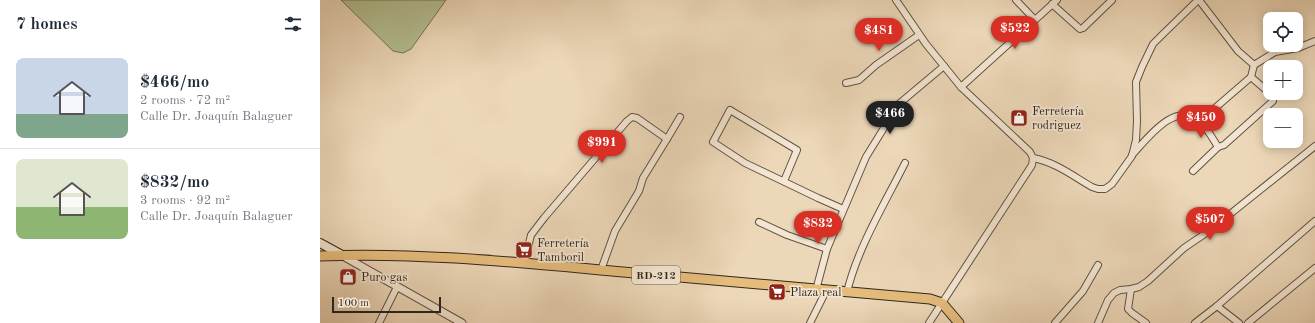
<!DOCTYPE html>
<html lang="en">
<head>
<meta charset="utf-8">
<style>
	body { margin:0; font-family:"Old Standard TT",serif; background:#f6f6f7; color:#1f2937; height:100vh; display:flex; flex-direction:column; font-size:15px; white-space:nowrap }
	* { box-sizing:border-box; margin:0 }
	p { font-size:13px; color:#747a83 }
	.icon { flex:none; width:22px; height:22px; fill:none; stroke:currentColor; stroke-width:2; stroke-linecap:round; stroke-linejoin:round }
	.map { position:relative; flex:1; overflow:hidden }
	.drawer { display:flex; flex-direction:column; background:#fff; width:320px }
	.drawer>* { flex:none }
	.controls { position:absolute; left:943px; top:12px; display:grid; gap:8px }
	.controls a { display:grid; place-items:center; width:40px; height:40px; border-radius:8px; background:#fff; box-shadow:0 2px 10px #0003; font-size:20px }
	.scale { position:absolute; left:12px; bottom:10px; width:109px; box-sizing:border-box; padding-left:4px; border:2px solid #31271c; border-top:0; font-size:11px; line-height:14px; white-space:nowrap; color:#31271c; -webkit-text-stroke:3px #f3e5d1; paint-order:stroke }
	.price { position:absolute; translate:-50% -34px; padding:0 9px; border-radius:14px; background:#d93025; color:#fff; font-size:13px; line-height:26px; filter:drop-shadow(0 1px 2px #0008) }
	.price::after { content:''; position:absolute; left:50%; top:24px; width:12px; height:9px; margin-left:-6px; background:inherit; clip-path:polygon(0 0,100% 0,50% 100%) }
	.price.active { background:#222; color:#fff }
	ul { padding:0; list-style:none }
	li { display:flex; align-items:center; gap:12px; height:100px; padding:0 16px }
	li+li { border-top:1px solid #e0e1e3 }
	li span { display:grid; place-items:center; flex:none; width:112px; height:80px; border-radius:8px; color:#555 }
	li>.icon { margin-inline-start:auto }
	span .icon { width:48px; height:48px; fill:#fffc; stroke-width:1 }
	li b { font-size:17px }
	h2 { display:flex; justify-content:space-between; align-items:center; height:48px; padding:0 16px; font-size:17px }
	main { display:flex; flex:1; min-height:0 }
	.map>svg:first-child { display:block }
	.pitch { fill:#b4bf92; stroke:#727357 }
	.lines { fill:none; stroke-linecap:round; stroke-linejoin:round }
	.minor-casing { stroke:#605343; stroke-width:8 }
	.tertiary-casing { stroke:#605343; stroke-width:9 }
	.secondary-casing { stroke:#31271c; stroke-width:10 }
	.primary-casing { stroke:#31271c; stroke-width:11 }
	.minor { stroke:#f3e5d1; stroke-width:6 }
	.tertiary { stroke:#f3e5d1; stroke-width:7 }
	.secondary { stroke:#f3e5d1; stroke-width:8 }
	.primary { stroke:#e6bc7c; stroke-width:9 }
	.labels { text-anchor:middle; stroke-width:3.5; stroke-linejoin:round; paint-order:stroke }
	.shield { fill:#f3e5d1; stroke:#6b6052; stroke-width:1 }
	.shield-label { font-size:11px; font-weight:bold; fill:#31271c }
	.poi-label { font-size:12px; fill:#31271c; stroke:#f3e5d1; text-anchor:start }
</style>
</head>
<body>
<main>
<section class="drawer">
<h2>7 homes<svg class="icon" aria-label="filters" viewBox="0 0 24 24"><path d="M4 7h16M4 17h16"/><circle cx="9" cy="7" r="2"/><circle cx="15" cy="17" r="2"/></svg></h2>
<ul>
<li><span style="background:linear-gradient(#c9d6e8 70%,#7fa58c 0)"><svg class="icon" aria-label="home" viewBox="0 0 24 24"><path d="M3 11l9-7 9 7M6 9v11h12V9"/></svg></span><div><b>$466/mo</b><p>2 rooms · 72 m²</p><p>Calle Dr. Joaquín Balaguer</p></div></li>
<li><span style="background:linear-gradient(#dfe7d0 60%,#8fb573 0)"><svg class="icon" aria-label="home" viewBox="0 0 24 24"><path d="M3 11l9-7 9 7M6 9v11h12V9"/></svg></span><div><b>$832/mo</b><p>3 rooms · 92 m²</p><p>Calle Dr. Joaquín Balaguer</p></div></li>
</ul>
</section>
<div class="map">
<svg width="995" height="323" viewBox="0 0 995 323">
	<rect width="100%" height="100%" fill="#ecd7b8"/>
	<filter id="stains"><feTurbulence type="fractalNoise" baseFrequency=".005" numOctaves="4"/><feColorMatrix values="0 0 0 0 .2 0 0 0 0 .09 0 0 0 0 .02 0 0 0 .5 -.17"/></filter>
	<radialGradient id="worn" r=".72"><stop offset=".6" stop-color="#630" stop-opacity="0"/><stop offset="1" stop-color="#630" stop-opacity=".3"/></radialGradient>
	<path class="pitch" d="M21,0H126L91,49L83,53L73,51Z"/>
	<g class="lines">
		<defs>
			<g id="minor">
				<path d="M576,0L606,44L641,87L710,152L713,158L712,165L609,323"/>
				<path d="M696,0L715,20"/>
				<path d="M879,0L918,51L934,65"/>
				<path d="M732,4L760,29L763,28L792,0"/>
				<path d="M526,83L539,80L556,65L599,35"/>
				<path d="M641,87L737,0"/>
				<path d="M880,121L931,77L934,65L955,52L978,48L995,41"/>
				<path d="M812,155C827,139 856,99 880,122C887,128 893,139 898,147"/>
				<path d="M713,158C735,162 753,176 772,187L778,189H785L792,184L812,156L816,140L817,121L816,82L822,67L833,44L842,35L878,0"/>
				<path d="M873,171L898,147L904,145L953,101V96L931,77"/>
				<path d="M464,181L477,150L410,110L393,142L425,163L498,198L523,209"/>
				<path d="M439,222L467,235L507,249"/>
				<path d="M204,263L211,235L224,218L307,121L312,117L317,118L347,139L360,117"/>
				<path d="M281,270L295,231L319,191L323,178L347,139"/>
				<path d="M811,289L808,309L812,313L826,323"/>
				<path d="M496,290L507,249L546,157L567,123L574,108L624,66"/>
				<path d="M527,292C538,247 564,205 585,163"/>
				<path d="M897,306L919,323"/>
				<path d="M59,323L77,287"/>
				<path d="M490,323L503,297L505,291"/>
				<path d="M735,323L763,291L778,265"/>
				<path d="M778,323L788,300L794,293L800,290L811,289L819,287L828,281L864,248L889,231L995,146"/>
				<path d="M875,323L897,306L995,221"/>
				<path d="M928,323L995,268"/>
			</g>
			<path id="tertiary" d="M23,256L142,323"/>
			<path id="secondary" d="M0,243L22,255"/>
			<path id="primary" d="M0,256C101,252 203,263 303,272C405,281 507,290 610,299L622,303L639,323"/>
		</defs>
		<use href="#minor" class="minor-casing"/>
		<use href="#tertiary" class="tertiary-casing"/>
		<use href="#secondary" class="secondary-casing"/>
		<use href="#primary" class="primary-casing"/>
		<use href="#minor" class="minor"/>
		<use href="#tertiary" class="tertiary"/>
		<use href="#secondary" class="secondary"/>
		<use href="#primary" class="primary"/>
	</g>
	<defs>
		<symbol id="shop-square" viewBox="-11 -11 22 22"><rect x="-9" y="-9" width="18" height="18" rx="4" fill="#8f2418" stroke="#f3e5d1"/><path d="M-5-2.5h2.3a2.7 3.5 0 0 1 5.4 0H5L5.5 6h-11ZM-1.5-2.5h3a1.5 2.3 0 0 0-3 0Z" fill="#fff"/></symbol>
		<symbol id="supermarket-square" viewBox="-11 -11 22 22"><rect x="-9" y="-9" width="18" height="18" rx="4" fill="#8f2418" stroke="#f3e5d1"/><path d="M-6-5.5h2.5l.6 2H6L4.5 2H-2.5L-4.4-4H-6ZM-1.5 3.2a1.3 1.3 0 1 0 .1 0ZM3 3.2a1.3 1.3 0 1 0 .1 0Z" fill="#fff"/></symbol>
	</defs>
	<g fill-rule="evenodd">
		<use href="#shop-square" x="689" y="108" width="20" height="20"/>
		<use href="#supermarket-square" x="194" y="240" width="20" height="20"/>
		<use href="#shop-square" x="18" y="267" width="20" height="20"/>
		<use href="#supermarket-square" x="447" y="282" width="20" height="20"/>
	</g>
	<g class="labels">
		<rect class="shield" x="312" y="266" width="48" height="18" rx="3"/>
		<g class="shield-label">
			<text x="336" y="279">RD-212</text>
		</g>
		<g class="poi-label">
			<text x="712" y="115">Ferretería<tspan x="712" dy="14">rodriguez</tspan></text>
			<text x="217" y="247">Ferretería<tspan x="217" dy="14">Tamboril</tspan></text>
			<text x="41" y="281">Puro gas</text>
			<text x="470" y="296">Plaza real</text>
		</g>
	</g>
	<rect width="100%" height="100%" filter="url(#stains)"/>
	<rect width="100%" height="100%" fill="url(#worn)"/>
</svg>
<div class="controls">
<a><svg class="icon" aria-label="locate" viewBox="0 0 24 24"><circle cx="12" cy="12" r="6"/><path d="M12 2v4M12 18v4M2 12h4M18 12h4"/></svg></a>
<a>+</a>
<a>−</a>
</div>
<div class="scale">100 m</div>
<b class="price" style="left:695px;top:50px">$522</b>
<b class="price" style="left:559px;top:52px">$481</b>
<b class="price active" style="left:570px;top:135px">$466</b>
<b class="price" style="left:881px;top:139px">$450</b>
<b class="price" style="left:282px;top:164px">$991</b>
<b class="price" style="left:890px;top:241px">$507</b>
<b class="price" style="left:498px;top:245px">$832</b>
</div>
</main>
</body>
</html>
